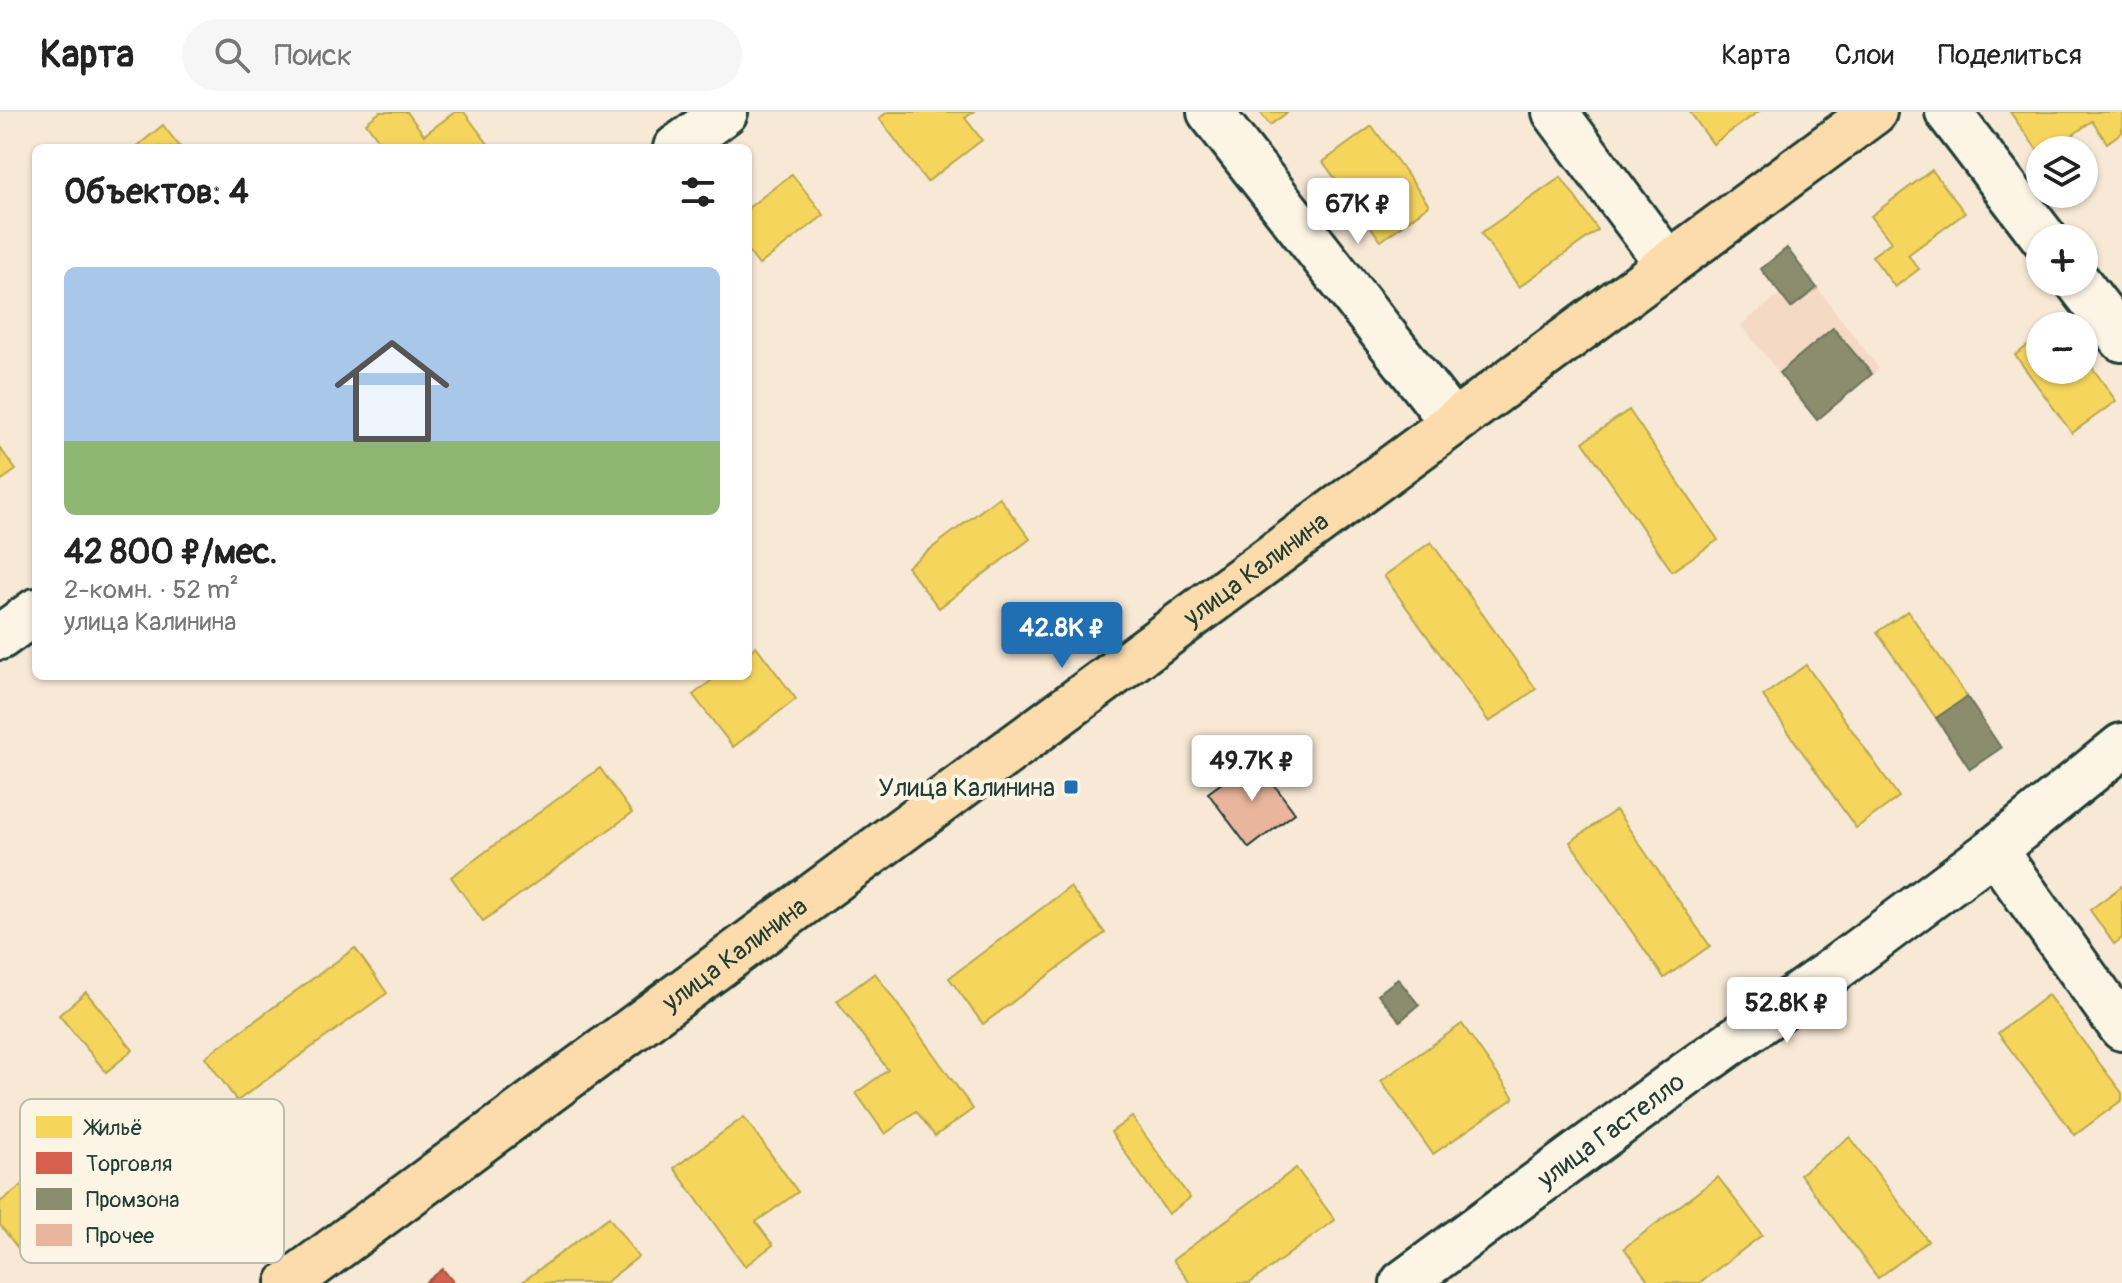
<!DOCTYPE html>
<html lang="ru">
<head>
<meta charset="utf-8">
<style>
	body { margin:0; font-family:Pangolin,sans-serif; background:#f6f6f6; color:#222; height:100vh; display:flex; flex-direction:column; font-size:30px; white-space:nowrap }
	* { box-sizing:border-box; margin:0 }
	p { font-size:26px; color:#767676 }
	.icon { flex:none; width:44px; height:44px; fill:none; stroke:currentColor; stroke-width:2; stroke-linecap:round; stroke-linejoin:round }
	.map { position:relative; flex:1; overflow:hidden }
	.drawer { position:absolute; left:32px; top:32px; width:720px; height:536px; display:flex; flex-direction:column; background:#fff; border-radius:12px; box-shadow:0 2px 6px #0004 }
	.drawer>* { flex:none }
	.tools { position:absolute; left:2026px; top:24px; display:grid; gap:16px }
	.tools a { display:grid; place-items:center; width:72px; height:72px; border-radius:50%; background:#fff; box-shadow:0 2px 6px #0004; font-size:40px }
	.price { position:absolute; translate:-50% -68px; padding:0 18px; border-radius:8px; background:#fff; color:#222; font-size:26px; line-height:52px; filter:drop-shadow(0 2px 4px #0008) }
	.price::after { content:''; position:absolute; left:50%; top:48px; width:24px; height:18px; margin-left:-12px; background:inherit; clip-path:polygon(0 0,100% 0,50% 100%) }
	.price.current { background:#1f6fb2; color:#fff }
	ul { padding:0; list-style:none }
	li { display:grid; align-content:center; gap:16px; height:424px; padding:0 32px }
	li span { display:grid; place-items:center; height:248px; border-radius:12px; color:#555 }
	li>.icon { margin-inline-start:auto }
	span .icon { width:144px; height:144px; fill:#fffc; stroke-width:1 }
	li b { font-size:34px }
	h2 { display:flex; justify-content:space-between; align-items:center; height:96px; padding:0 32px; font-size:34px }
	header { display:flex; align-items:center; gap:48px; box-sizing:border-box; height:112px; padding:0 40px; background:#fff; border-bottom:2px solid #e0e0e0 }
	header strong { font-size:38px }
	nav { display:flex; gap:44px; margin-inline-start:auto; font-size:28px }
	.search { width:560px; height:72px; background:#f6f6f6; display:flex; align-items:center; gap:20px; box-sizing:border-box; padding:0 28px; border-radius:44px; color:#767676; font-size:30px }
	.map>svg:first-child { display:block }
	.built { fill:#f4d9c5 }
	.homes { fill:#f6d55c; stroke:#b6a750; stroke-width:2 }
	.shops { fill:#d6604d; stroke:#9f5646; stroke-width:2 }
	.industry { fill:#8c8c6e; stroke:#6b745d; stroke-width:2 }
	.building { fill:#e9b59c; stroke:#1f3d34; stroke-width:2 }
	.lines { fill:none; stroke-linecap:round; stroke-linejoin:round }
	.minor-casing { stroke:#1f3d34; stroke-width:50 }
	.major-casing { stroke:#1f3d34; stroke-width:50 }
	.minor { stroke:#fcf5e5; stroke-width:44 }
	.major { stroke:#fcdcac; stroke-width:44 }
	.poi-dot { fill:#1f6fb2; stroke:#fcf5e5; stroke-width:3 }
	.labels { text-anchor:middle; stroke-width:8; stroke-linejoin:round; paint-order:stroke }
	.street-label { font-size:26px; fill:#1f3d34; stroke:#fcf5e5 }
	.poi-label { font-size:26px; fill:#1f3d34; stroke:#fcf5e5; text-anchor:end }
	.key { fill:#fcf5e5; stroke:#babeb0; stroke-width:2 }
	.key-label { font-size:22px; fill:#1f3d34 }
</style>
</head>
<body>
<header>
<strong>Карта</strong>
<div class="search"><svg class="icon" aria-label="search" viewBox="0 0 24 24"><circle cx="10" cy="10" r="6"/><path d="M15 15l6 6"/></svg>Поиск</div>
<nav><a>Карта</a><a>Слои</a><a>Поделиться</a></nav>
</header>
<div class="map">
<svg width="2122" height="1171" viewBox="0 0 2122 1171">
	<rect width="100%" height="100%" fill="#f8e8d6"/>
	<filter id="ink" filterUnits="userSpaceOnUse"><feTurbulence type="fractalNoise" baseFrequency=".0125" numOctaves="2"/><feDisplacementMap in="SourceGraphic" scale="16" xChannelSelector="R" yChannelSelector="G"/><feConvolveMatrix kernelMatrix="1 2 1 2 8 2 1 2 1" color-interpolation-filters="sRGB"/></filter>
	<g filter="url(#ink)">
		<path class="built" d="M1787,136L1879,257L1817,308L1741,213L1780,182L1761,157Z"/>
		<g class="homes">
			<path d="M380,0H407L424,23L455,0H464L491,36H384L366,11Z"/>
			<path d="M888,0H973L965,6L982,28L927,70L879,6Z"/>
			<path d="M1260,0H1288L1270,13Z"/>
			<path d="M1690,0H1758L1713,32Z"/>
			<path d="M2010,0H2122V20L2107,31L2092,9L2052,38H2040V42Z"/>
			<path d="M163,13L180,35L135,36Z"/>
			<path d="M1372,14L1429,93L1381,129L1323,50Z"/>
			<path d="M1932,58L1965,101L1908,143L1919,157L1895,175L1872,144L1891,130L1871,104Z"/>
			<path d="M792,62L824,103L759,153L748,139V96Z"/>
			<path d="M1561,65L1598,118L1519,175L1481,121Z"/>
			<path d="M2040,225V258H2084V244L2116,289L2072,321L2015,243Z"/>
			<path d="M1629,298L1718,428L1672,459L1583,330Z"/>
			<path d="M0,336L16,358L0,369Z"/>
			<path d="M999,385L1030,427L939,496L907,455Z"/>
			<path d="M1431,430L1536,577L1489,610L1384,464Z"/>
			<path d="M1908,499L1967,585L1936,606L1877,520Z"/>
			<path d="M756,534L796,587L733,635L693,583L717,564H748V541Z"/>
			<path d="M1806,553L1899,685L1856,716L1763,584Z"/>
			<path d="M600,656L632,701L483,809L451,765Z"/>
			<path d="M1616,698L1710,834L1664,866L1570,730Z"/>
			<path d="M2122,774V826L2114,832L2090,798Z"/>
			<path d="M1070,775L1105,821L983,912L949,866Z"/>
			<path d="M355,836L387,881L237,989L205,945Z"/>
			<path d="M875,861L973,997L935,1024L916,999L885,1022L856,981L888,958L837,889Z"/>
			<path d="M86,880L133,938L106,960L59,903Z"/>
			<path d="M2048,883L2122,981V988L2075,1023L1998,921Z"/>
			<path d="M1462,912L1514,986L1433,1042L1381,969Z"/>
			<path d="M118,1000L149,1041L20,1139L0,1113V1090Z"/>
			<path d="M744,1005L798,1080L756,1110L773,1133L745,1154L674,1056Z"/>
			<path d="M1132,1005L1190,1086L1168,1102L1111,1020Z"/>
			<path d="M1850,1025L1928,1129L1878,1166L1800,1062Z"/>
			<path d="M1296,1056L1335,1108L1250,1171H1190L1173,1148Z"/>
			<path d="M1718,1065L1762,1123L1699,1171H1650L1624,1136Z"/>
			<path d="M609,1105L638,1145L605,1171H521Z"/>
		</g>
		<path class="shops" d="M443,1157L454,1171H425Z"/>
		<g class="industry">
			<path d="M1787,136L1817,176L1791,196L1761,157Z"/>
			<path d="M1833,216L1872,262L1817,308L1779,261Z"/>
			<path d="M1967,585L2001,636L1970,657L1936,606Z"/>
			<path d="M1398,867L1419,893L1400,909L1378,882Z"/>
		</g>
		<path class="building" d="M1255,647L1295,701L1249,736L1208,681Z"/>
		<g class="lines">
			<defs>
				<g id="minor">
					<path d="M1210,0L1453,311"/>
					<path d="M1555,0L1668,152"/>
					<path d="M1948,0L2044,126"/>
					<path d="M676,36L725,0"/>
					<path d="M2078,170L2122,227"/>
					<path d="M0,525L36,499"/>
					<path d="M1994,738L2122,916"/>
					<path id="s1" d="M1403,1171L1688,961L1828,862L1994,738L2122,634"/>
				</g>
				<g id="major">
					<path id="s2" d="M289,1171L1874,0"/>
				</g>
			</defs>
			<use href="#minor" class="minor-casing"/>
			<use href="#major" class="major-casing"/>
			<use href="#minor" class="minor"/>
			<use href="#major" class="major"/>
		</g>
	</g>
	<rect class="poi-dot" x="1063" y="667" width="16" height="16" rx="4"/>
	<g class="labels">
		<g class="street-label">
			<text dy="9" stroke="none"><textPath href="#s2" startOffset="1202">улица Калинина</textPath></text>
			<text dy="9" stroke="none"><textPath href="#s2" startOffset="554">улица Калинина</textPath></text>
			<text dy="9" stroke="none"><textPath href="#s1" startOffset="258">улица Гастелло</textPath></text>
		</g>
		<g class="poi-label">
			<text x="1055" y="684">Улица Калинина</text>
		</g>
	</g>
	<rect x="20" y="987" width="264" height="164" rx="12" class="key"/>
	<rect x="36" y="1004" width="36" height="22" fill="#f6d55c"/>
	<rect x="36" y="1040" width="36" height="22" fill="#d6604d"/>
	<rect x="36" y="1076" width="36" height="22" fill="#8c8c6e"/>
	<rect x="36" y="1112" width="36" height="22" fill="#e9b59c"/>
	<g class="key-label">
		<text x="86" y="1023">Жильё</text>
		<text x="86" y="1059">Торговля</text>
		<text x="86" y="1095">Промзона</text>
		<text x="86" y="1131">Прочее</text>
	</g>
</svg>
<div class="tools">
<a><svg class="icon" aria-label="layers" viewBox="0 0 24 24"><path d="M12 4l9 5-9 5-9-5zM3 14l9 5 9-5"/></svg></a>
<a>+</a>
<a>−</a>
</div>
<b class="price" style="left:1358px;top:134px">67K ₽</b>
<b class="price current" style="left:1062px;top:558px">42.8K ₽</b>
<b class="price" style="left:1252px;top:691px">49.7K ₽</b>
<b class="price" style="left:1787px;top:933px">52.8K ₽</b>
<section class="drawer">
<h2>Объектов: 4<svg class="icon" aria-label="filters" viewBox="0 0 24 24"><path d="M4 7h16M4 17h16"/><circle cx="9" cy="7" r="2"/><circle cx="15" cy="17" r="2"/></svg></h2>
<ul>
<li><span style="background:linear-gradient(#a9c7e8 70%,#8fb573 0)"><svg class="icon" aria-label="home" viewBox="0 0 24 24"><path d="M3 11l9-7 9 7M6 9v11h12V9"/></svg></span><div><b>42 800 ₽/мес.</b><p>2-комн. · 52 m²</p><p>улица Калинина</p></div></li>
</ul>
</section>
</div>
</body>
</html>
